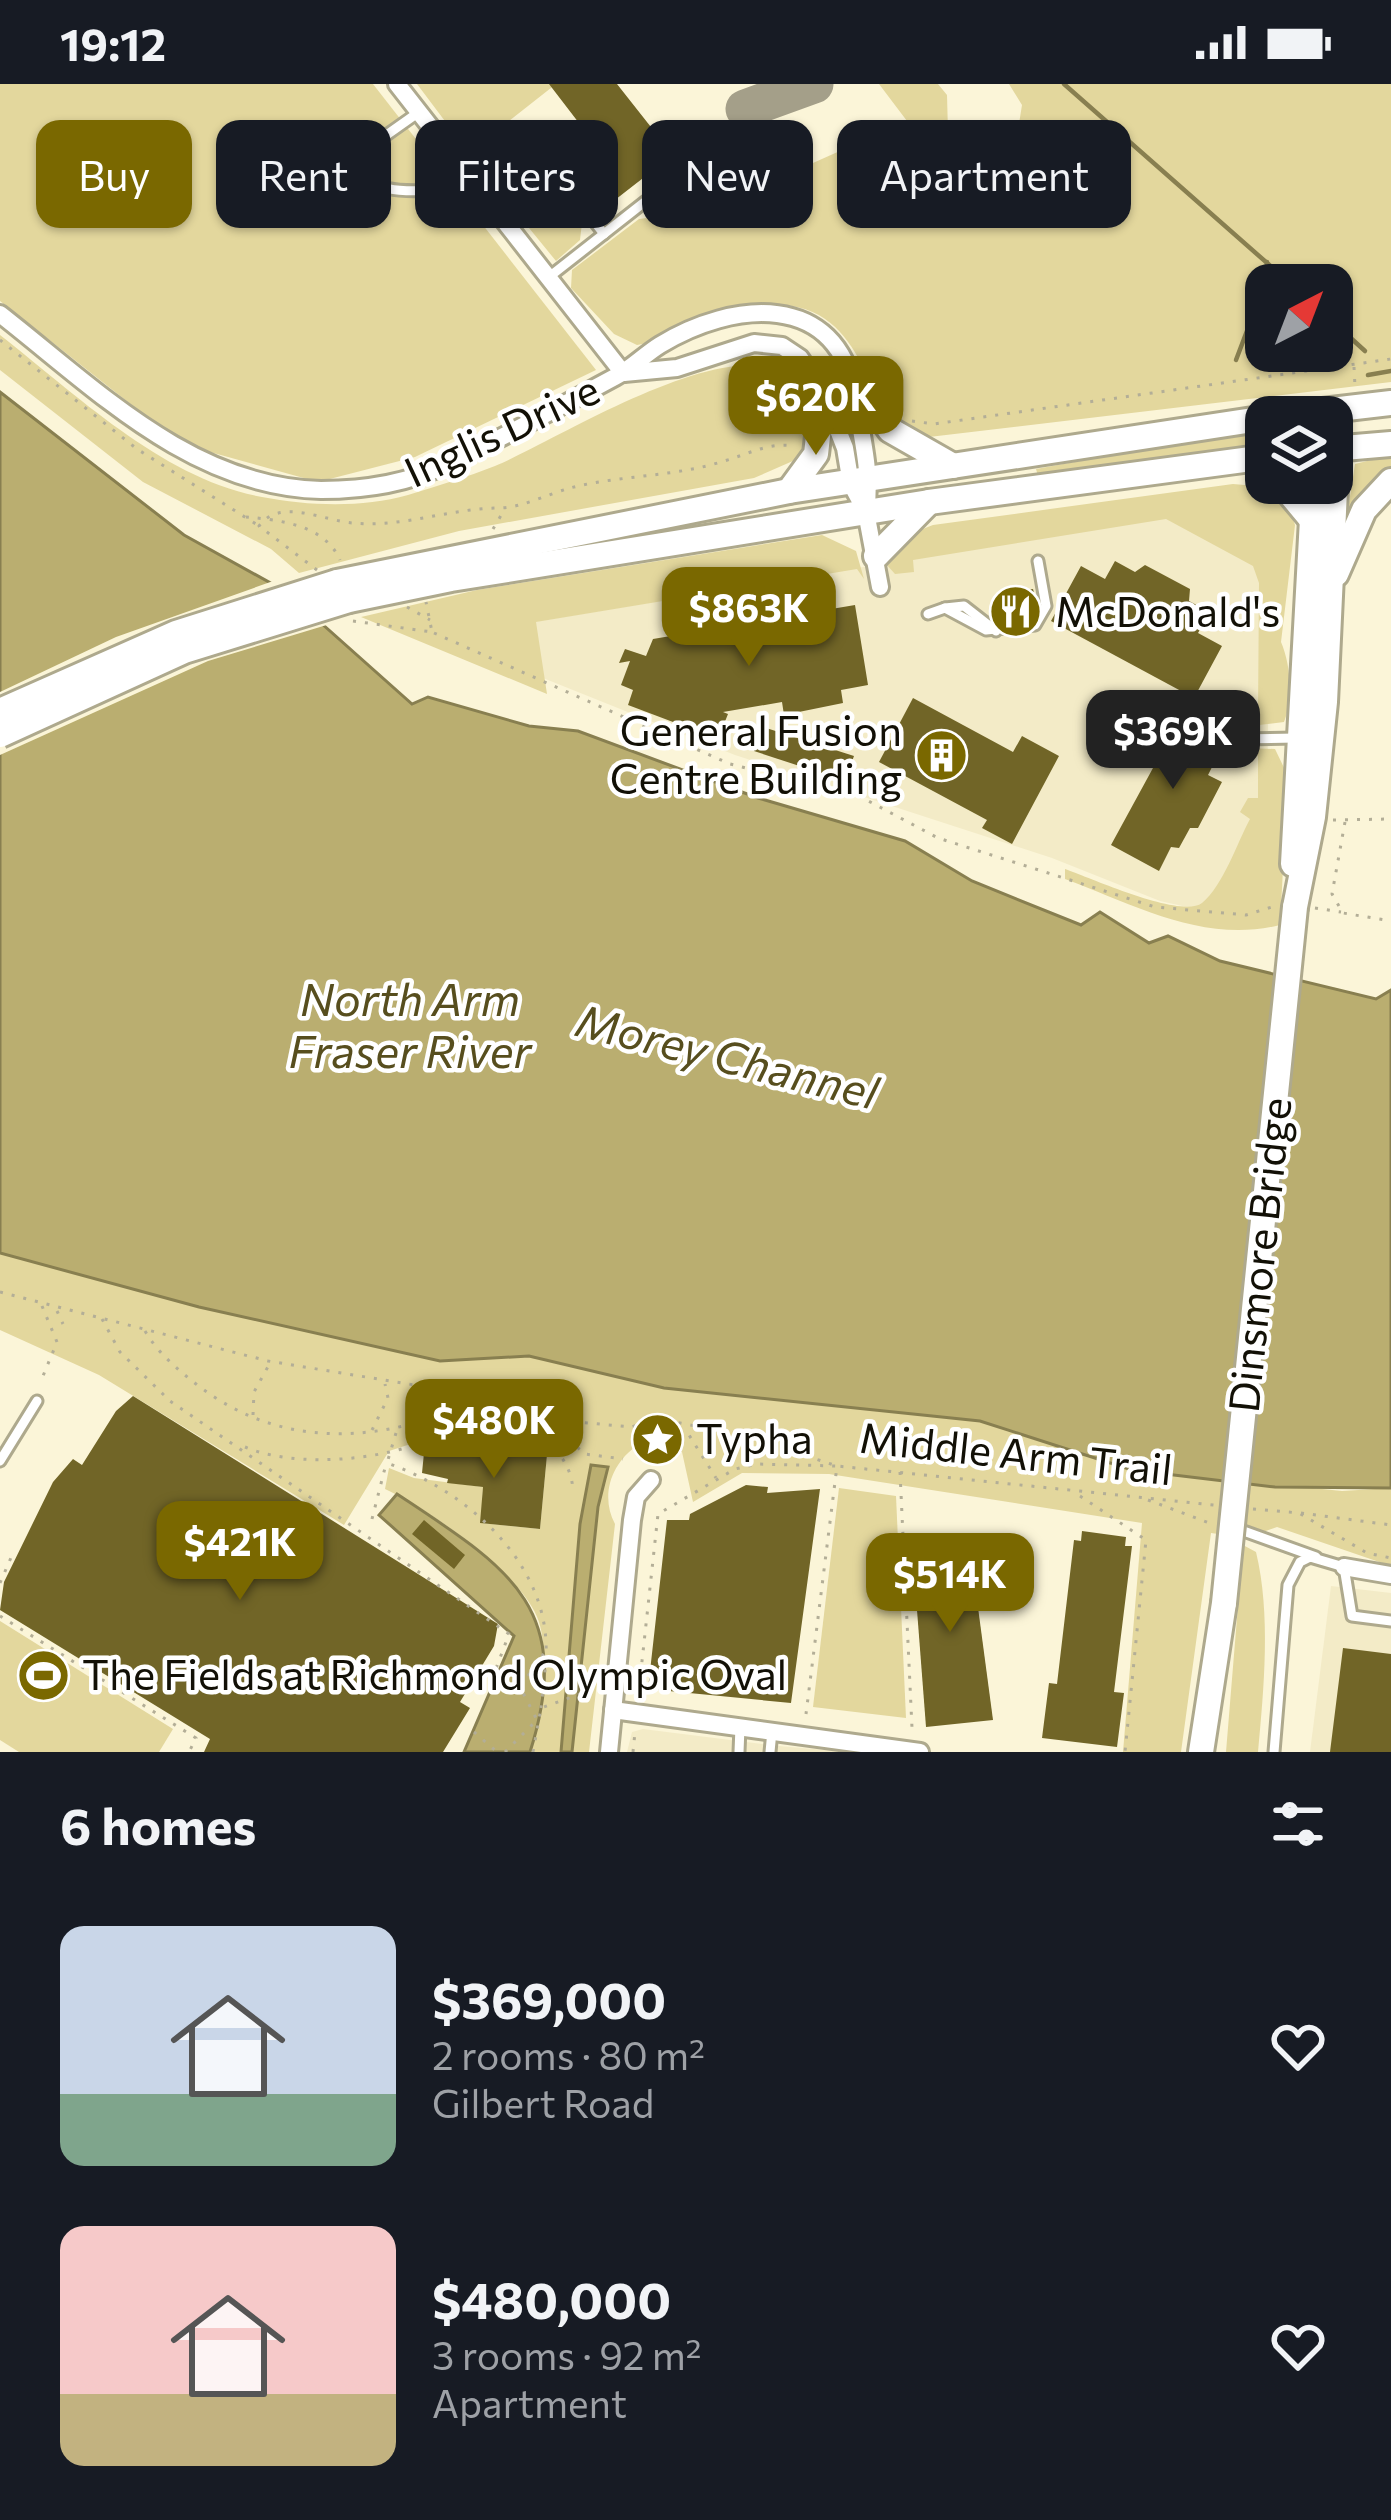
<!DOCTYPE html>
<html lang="en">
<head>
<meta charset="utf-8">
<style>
	body { margin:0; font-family:Commissioner,sans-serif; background:#20242c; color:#f1f3f6; height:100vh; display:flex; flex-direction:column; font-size:45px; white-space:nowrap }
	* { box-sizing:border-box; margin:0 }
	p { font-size:39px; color:#9ea1a6 }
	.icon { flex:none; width:66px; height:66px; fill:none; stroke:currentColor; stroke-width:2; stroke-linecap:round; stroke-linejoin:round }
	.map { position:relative; height:1668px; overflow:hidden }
	.sheet { display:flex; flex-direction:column; background:#171b24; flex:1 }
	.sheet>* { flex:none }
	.banner { position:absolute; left:36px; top:36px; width:1320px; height:108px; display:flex; gap:24px }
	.needle { width:78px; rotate:42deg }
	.buttons { position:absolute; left:1245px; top:180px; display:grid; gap:24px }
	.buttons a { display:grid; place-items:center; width:108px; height:108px; border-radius:24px; background:#171b24; box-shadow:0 3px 9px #0004; font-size:60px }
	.price { position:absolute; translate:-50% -102px; padding:0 27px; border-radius:24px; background:#7a6800; color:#fff; font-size:39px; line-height:78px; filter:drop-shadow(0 3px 6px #0008) }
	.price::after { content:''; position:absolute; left:50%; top:72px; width:36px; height:27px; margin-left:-18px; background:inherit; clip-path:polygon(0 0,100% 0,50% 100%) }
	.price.current { background:#222; color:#fff }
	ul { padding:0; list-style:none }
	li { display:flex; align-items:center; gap:36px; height:300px; padding:0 60px }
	li span { display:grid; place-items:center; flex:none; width:336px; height:240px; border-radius:24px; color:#555 }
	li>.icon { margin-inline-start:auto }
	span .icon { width:144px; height:144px; fill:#fffc; stroke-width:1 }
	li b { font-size:51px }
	h2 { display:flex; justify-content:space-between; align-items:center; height:144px; padding:0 60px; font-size:51px }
	.tag { padding:0 42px; border-radius:24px; background:#171b24; box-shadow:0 3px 9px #0004; font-size:42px; line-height:108px }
	.tag.current { background:#7a6800; color:#fff }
	.status { display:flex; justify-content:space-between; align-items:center; height:84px; padding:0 60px; background:#171b24; direction:ltr }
	.status svg { height:33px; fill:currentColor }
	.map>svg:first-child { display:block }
	.built { fill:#f3ebc7 }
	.green { fill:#e3d79d; fill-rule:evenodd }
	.water { fill:#baae70; stroke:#887f50; stroke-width:3 }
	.pier { fill:#fbf5d8 }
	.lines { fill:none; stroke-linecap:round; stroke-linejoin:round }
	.stream { stroke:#887f50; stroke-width:4.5 }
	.taxiway { stroke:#a49f89; stroke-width:39 }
	.building { fill:#716527 }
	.lane-casing { stroke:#aea98d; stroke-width:15 }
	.street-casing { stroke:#aea98d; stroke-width:22 }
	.secondary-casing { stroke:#aea98d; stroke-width:30 }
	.path { stroke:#b3ae97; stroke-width:3; stroke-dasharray:3 9; stroke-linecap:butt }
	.lane { stroke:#fff; stroke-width:9 }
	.street { stroke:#fff; stroke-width:16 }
	.secondary { stroke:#fff; stroke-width:24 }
	.secondary-bridge-casing { stroke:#aea98d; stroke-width:30; stroke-linecap:butt }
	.secondary-bridge { stroke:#fff; stroke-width:24 }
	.labels { text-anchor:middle; stroke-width:9; stroke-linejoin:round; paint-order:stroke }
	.street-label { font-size:42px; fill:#121006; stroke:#fff }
	.poi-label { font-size:42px; fill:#121006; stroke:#fff; text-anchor:start }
	.water-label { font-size:45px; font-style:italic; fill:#574e1e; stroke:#fff }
</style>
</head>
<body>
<div class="status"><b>19:12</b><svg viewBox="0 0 49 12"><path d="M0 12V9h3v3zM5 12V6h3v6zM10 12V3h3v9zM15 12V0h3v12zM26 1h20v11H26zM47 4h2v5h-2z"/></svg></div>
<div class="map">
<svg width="1391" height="1668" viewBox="0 0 1391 1668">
	<rect width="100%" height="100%" fill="#fbf5d8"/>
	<g class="built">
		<path d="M1186,429L1270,480L1267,718L1205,827L1160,817L1052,774L735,671L528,588L522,540Z"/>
		<path d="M1331,1502L1391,1509V1668H1310Z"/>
		<path d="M643,1645L779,1662L848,1668H627L632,1648Z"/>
	</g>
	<g class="green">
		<path d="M0,0H373L596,286L415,373L318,398L181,360L0,217Z"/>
		<path d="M417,0H556L495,48L501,58L475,77Z"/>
		<path d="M879,0H938L947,11L948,48L961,61L992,67L1022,104L1047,84L1018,46L1022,21L1009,0H1391V298L929,353C849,335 881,199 741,223C705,229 673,255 637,261L614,250L571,204L572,186L639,135L702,127L726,110L719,100L726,94L713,76L705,81L702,68L720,71L739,96L746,93L757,104L907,37ZM1266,201H1332V267H1266Z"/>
		<path d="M520,66L525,68L519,74L572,142L582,139L580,156L556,177L489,95Z"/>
		<path d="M0,251C77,311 163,395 262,413C309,422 362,424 408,411C437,402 467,393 495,382C560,355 738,239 799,297C821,318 811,349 802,373L754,394L459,447L299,489L271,465L143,398L0,286Z"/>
		<path d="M1227,350L1253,351L1255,364L1038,392L1036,385Z"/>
		<path d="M1391,371V387L1347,432L1355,380Z"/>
		<path d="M1233,400C1265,402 1286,408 1295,441L1281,558C1290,579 1294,613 1284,638L1250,642L1245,637L1247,631L1258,630L1259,499L1253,482L1166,435L913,476L914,488L895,490L886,480C894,458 912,449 933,441Z"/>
		<path d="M822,451L856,467L864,495L857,485L536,538L547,610L361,533L477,506Z"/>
		<path d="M1246,664L1275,665L1288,692L1280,841C1204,860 1135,821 1065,795V785C1091,794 1181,835 1202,819C1223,802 1237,759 1250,735L1240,728L1248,714H1258V672L1246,671Z"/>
		<path d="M0,1119L529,1272L664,1304L980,1337L1132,1386L1342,1407L1391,1404V1482L1277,1443L1246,1454L1211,1449L1181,1668H1123L1142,1439L829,1390L742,1389L693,1418L682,1368L638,1361C611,1379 600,1412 615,1440L589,1668H530C541,1633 550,1574 539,1538C525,1492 428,1424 385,1405L389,1384L414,1394L483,1403L481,1439L540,1445L547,1371L487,1365L484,1341L492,1321L488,1320L445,1349L389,1367L344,1441L99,1291L0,1246Z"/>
		<path d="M839,1404L896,1412L906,1634L813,1623Z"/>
		<path d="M1243,1461L1256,1468C1271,1530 1264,1604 1258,1668H1226Z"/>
		<path d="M0,1537L173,1645L159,1668H19L0,1656Z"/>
	</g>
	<g class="water">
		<path d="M0,308L184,451L285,507L412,620L428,613L529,642L578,647L758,714L905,757L972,797L1081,841L1100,828L1149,859L1168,852L1220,877L1376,915L1391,906V1404L1275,1403L1132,1386L980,1337L664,1304L529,1272L440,1277L199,1223L0,1169Z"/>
		<path d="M591,1381L608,1383L598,1423L572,1668H561L580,1440Z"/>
		<path d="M397,1410C507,1483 576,1522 530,1668H464L514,1552L379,1431Z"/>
	</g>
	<path class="pier" d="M276,496L330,540L208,577L0,671V608L116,553Z"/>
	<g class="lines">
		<g class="stream">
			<path d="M1064,0L1292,201"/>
			<path d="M1332,237L1365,267"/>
			<path d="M1236,276L1267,194V178"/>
			<path d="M1368,291L1391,287"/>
		</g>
		<path class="taxiway" d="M745,25L814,0"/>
	</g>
	<g class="building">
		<path d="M549,0H617L658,52L643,63L656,84L611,119L563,58L582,43Z"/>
		<path d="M1115,477L1135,488L1145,481L1190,505L1189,517L1210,528L1198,549L1222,562L1194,614L1051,537L1081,482L1105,495Z"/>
		<path d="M1033,505L1037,520L1029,533L1001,535L996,511Z"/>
		<path d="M855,521L868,601L841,606L843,619L784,631L782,618L723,628L728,630L718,655L628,621L633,606L621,601L630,577L619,579L625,565L646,572L653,555Z"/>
		<path d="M913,614L1013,668L1022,652L1059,672L1012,760L982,744L987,736L879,678Z"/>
		<path d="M1189,618L1222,637L1209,661L1220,667L1208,691L1222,698L1198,744H1190L1179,764L1171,763L1159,787L1111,761Z"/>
		<path d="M763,643L854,672L845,697L754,667Z"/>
		<path d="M133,1312L498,1540L494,1562L460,1618L470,1624L443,1668H204L210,1655L0,1526L4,1498L53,1398L73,1375L82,1381L116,1327Z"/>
		<path d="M425,1359L547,1371L540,1445L480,1439L483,1403L447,1399L448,1395L422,1389Z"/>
		<path d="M746,1401L768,1403L767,1409L820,1405L791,1619L648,1605L667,1436H689L690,1430Z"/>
		<path d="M424,1436L465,1471L454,1485L412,1450Z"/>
		<path d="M1082,1447L1126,1453L1125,1462H1132L1114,1608L1124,1609L1117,1663L1042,1654L1049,1599L1057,1600L1074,1456L1081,1457Z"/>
		<path d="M969,1456L993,1636L926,1643L912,1461Z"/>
		<path d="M1343,1564L1391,1570V1668H1330Z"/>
	</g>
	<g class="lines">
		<defs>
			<g id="lane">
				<path d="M419,28L361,69L358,80C379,125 439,97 478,109"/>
				<path d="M470,93L526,50L604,150"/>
				<path d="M549,193L693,80L697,56"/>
				<path d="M945,524L964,522L996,547"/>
				<path d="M928,530L945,524L986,546L1035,541L1046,522L1038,477"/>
				<path d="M1236,655L1296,654"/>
				<path d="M0,1377L37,1317"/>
				<path d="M1238,1445L1316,1473"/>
				<path d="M1344,1483L1352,1532L1391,1537"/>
				<path d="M739,1668L740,1643"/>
				<path d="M770,1668L772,1647"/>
				<path d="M1274,1668L1288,1501L1300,1478L1310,1473L1344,1483"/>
			</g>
			<g id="street">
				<path d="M397,0L623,289"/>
				<path d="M0,230C96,305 192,403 321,406C365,406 406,400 445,381C503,354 559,323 615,293C632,284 644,271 660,261C732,217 837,206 855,311C861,352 872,387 866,428"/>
				<path d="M624,289L677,284L754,259L782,262L800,274L823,308L845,364L851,400L866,428L880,503"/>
				<path d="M1344,1483L1391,1491"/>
				<path d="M613,1626L920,1668"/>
				<path d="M609,1668L632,1436L636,1413L651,1396"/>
			</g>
			<g id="secondary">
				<path d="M851,289L890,346L953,382"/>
				<path d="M1270,333L1391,319"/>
				<path d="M1332,365L1391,360"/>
				<path d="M1281,399L1311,435"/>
				<path d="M789,407L816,370L823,308"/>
				<path d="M876,472L929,418"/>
				<path d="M1336,490L1364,426L1391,397"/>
				<path d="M337,498L789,407L1266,334"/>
				<path d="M349,516L451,495L929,418L1266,373"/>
				<path d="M1293,780L1314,399"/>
				<path d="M1295,823L1313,733L1325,618L1336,385L1332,340"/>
				<path d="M1201,1668L1224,1519"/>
			</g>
		</defs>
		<use href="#lane" class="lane-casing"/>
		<use href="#street" class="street-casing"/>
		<use href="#secondary" class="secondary-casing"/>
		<g class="path">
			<path d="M0,256L137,365L256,440"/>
			<path d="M1354,283L1355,303"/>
			<path d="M912,337L934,340L1391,275"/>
			<path d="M246,433C280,436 325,441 340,476"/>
			<path d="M493,445L503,428"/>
			<path d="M317,486L259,442C280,413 324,437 353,439C402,444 451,424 499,424C521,424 548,410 570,404C620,391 675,393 724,377C749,370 768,358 795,362"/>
			<path d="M407,523L430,536"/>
			<path d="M353,537L432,548L426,518"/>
			<path d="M434,549L730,680L859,712L938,754L1155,823L1246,831L1275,822"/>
			<path d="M1333,736L1391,735"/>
			<path d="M1345,738L1332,810L1343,829L1391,837"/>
			<path d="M1315,824L1341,828"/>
			<path d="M0,1208L268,1277L488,1313L577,1338L632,1343L656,1334L749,1353L837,1382L1214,1421"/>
			<path d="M42,1222L57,1258L43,1292"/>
			<path d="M57,1227L63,1240"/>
			<path d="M102,1235L120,1268L170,1317L509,1550L489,1603"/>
			<path d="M145,1247C158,1269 177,1285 196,1300C286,1370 387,1358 484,1314"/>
			<path d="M503,1316C528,1347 570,1362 573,1406"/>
			<path d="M253,1331L254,1308L270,1279"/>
			<path d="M577,1340L576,1362L585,1370L623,1375"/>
			<path d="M372,1346L388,1314L385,1300"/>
			<path d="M654,1346L689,1351L716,1394"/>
			<path d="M396,1349L387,1379C462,1405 542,1472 546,1558C547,1580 543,1603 541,1624"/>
			<path d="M653,1362L655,1336"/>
			<path d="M245,1363C308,1390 445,1374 487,1314"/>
			<path d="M900,1388L912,1644"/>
			<path d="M1080,1412L1146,1456L1125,1668"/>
			<path d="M1148,1416L1212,1440"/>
			<path d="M1253,1425L1299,1429L1367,1469L1391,1474"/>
			<path d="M1301,1429L1391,1441"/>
			<path d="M372,1435L386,1380"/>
			<path d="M0,1499L13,1469"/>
			<path d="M0,1532L196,1654L189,1668"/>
			<path d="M638,1614L658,1430L735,1385L757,1380L837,1382L806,1630"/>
			<path d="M474,1648L497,1668"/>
			<path d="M505,1668L537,1636L520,1603L545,1568"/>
			<path d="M533,1668L541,1624L597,1604"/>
			<path d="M633,1668L635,1648"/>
		</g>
		<use href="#lane" class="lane"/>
		<use href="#street" class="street"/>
		<use href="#secondary" class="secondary"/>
		<defs>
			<g id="secondary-bridge">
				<path d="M0,627L176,549L337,498"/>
				<path d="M0,651L184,567L349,516"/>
				<path d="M1224,1519L1295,823"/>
			</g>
		</defs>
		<use href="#secondary-bridge" class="secondary-bridge-casing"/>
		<use href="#secondary-bridge" class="secondary-bridge"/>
	</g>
	<defs>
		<symbol id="restaurant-disc" viewBox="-11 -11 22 22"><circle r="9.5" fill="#7a6800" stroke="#fff"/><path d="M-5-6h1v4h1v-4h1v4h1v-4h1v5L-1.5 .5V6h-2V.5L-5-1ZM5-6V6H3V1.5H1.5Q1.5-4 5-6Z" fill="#fff"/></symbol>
		<symbol id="building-disc" viewBox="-11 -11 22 22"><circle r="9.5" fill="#7a6800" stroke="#fff"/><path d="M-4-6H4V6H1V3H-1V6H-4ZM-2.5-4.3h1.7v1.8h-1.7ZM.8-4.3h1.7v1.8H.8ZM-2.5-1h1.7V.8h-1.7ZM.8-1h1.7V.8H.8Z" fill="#fff"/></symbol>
		<symbol id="sight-disc" viewBox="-11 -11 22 22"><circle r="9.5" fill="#7a6800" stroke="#fff"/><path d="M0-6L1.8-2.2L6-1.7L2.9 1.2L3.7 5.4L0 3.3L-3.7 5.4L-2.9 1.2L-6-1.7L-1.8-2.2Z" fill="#fff"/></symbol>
		<symbol id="stadium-disc" viewBox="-11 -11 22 22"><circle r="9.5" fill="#7a6800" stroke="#fff"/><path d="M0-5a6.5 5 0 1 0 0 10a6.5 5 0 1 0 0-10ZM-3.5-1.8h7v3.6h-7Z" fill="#fff"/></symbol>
	</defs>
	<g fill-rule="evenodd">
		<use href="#restaurant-disc" x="986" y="498" width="59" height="59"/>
		<use href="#building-disc" x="912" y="642" width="59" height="59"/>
		<use href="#sight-disc" x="628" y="1326" width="59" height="59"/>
		<use href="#stadium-disc" x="14" y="1562" width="59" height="59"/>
	</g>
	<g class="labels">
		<g class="street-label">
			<text transform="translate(502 347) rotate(-25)" y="15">Inglis Drive</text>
			<text transform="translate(1260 1171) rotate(-84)" y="15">Dinsmore Bridge</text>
			<text transform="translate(1016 1370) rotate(6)" y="15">Middle Arm Trail</text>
		</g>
		<g class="poi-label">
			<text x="1055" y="543">McDonald's</text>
			<text x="902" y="662" text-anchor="end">General Fusion<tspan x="902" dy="48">Centre Building</tspan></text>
			<text x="696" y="1370">Typha</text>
			<text x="82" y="1606">The Fields at Richmond Olympic Oval</text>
		</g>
		<g class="water-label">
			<text x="410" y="932">North Arm<tspan x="410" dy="52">Fraser River</tspan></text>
			<text transform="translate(727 973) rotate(14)" y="16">Morey Channel</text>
		</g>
	</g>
</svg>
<div class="buttons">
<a><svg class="needle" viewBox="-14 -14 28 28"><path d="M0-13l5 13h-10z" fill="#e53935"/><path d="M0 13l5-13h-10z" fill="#9ea1a6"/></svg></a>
<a><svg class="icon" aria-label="layers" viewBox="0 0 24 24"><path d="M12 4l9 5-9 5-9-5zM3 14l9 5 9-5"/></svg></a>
</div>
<b class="price" style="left:816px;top:374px">$620K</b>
<b class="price" style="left:749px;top:585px">$863K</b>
<b class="price current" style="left:1173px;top:708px">$369K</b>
<b class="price" style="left:494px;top:1397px">$480K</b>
<b class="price" style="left:240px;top:1519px">$421K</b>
<b class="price" style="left:950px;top:1551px">$514K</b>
<div class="banner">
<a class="tag current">Buy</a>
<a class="tag">Rent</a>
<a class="tag">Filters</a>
<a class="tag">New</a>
<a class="tag">Apartment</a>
</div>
</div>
<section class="sheet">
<h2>6 homes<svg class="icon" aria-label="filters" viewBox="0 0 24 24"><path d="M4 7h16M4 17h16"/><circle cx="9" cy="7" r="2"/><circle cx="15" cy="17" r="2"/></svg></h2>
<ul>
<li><span style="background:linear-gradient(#c9d6e8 70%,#7fa58c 0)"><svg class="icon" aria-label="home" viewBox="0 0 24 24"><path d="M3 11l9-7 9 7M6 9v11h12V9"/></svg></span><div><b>$369,000</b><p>2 rooms · 80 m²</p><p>Gilbert Road</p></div><svg class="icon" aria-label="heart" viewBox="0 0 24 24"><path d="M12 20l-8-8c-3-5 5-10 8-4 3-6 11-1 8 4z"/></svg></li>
<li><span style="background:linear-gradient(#f6c9c9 70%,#c2b280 0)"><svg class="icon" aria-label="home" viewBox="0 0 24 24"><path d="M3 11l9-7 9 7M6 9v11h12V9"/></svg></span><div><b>$480,000</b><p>3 rooms · 92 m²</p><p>Apartment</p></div><svg class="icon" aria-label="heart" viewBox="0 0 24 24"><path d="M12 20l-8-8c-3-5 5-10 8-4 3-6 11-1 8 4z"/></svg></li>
</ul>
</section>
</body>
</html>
